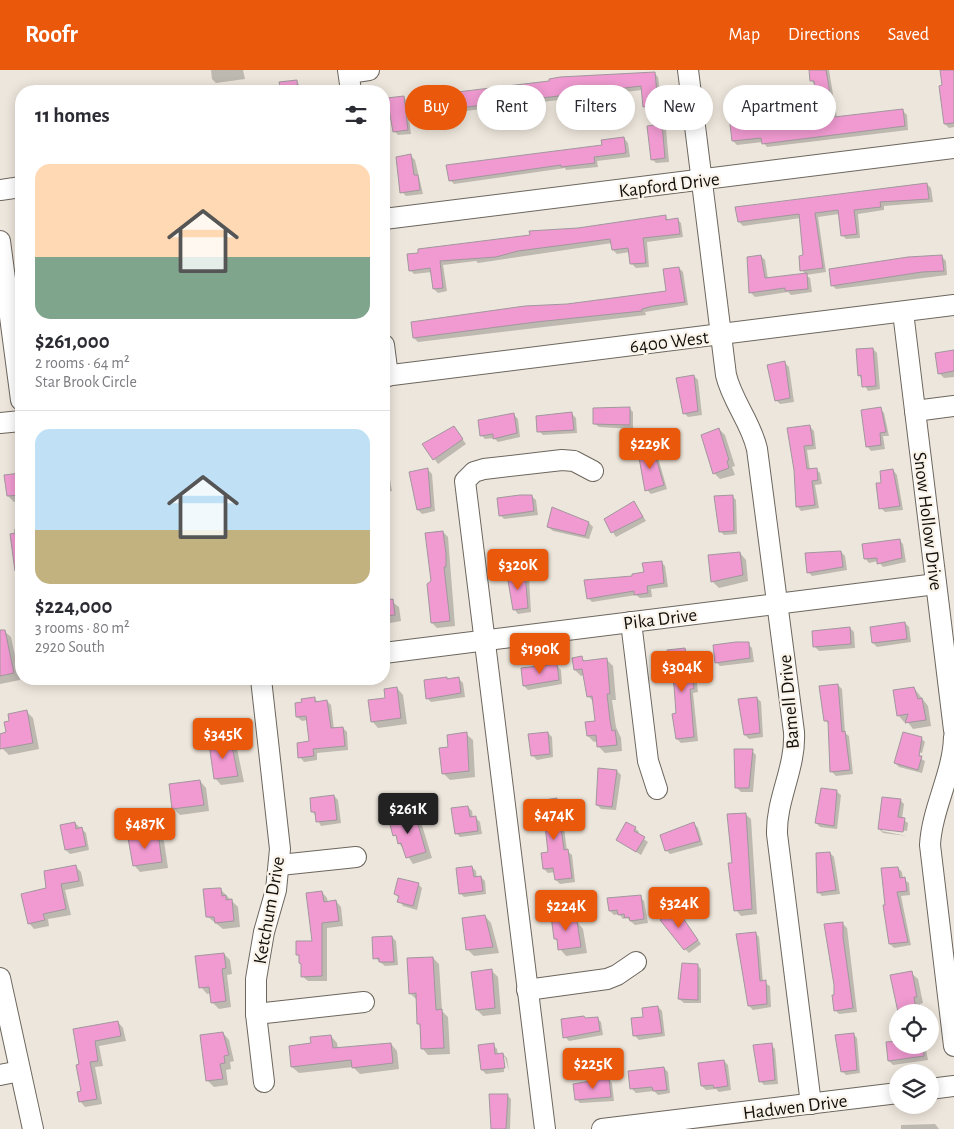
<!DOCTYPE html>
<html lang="en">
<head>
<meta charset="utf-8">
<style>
	body { margin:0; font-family:"Alegreya Sans",sans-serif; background:#f7f7f7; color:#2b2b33; height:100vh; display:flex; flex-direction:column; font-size:19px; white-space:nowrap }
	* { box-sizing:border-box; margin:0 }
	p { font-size:16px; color:#7c7c81 }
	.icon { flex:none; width:28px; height:28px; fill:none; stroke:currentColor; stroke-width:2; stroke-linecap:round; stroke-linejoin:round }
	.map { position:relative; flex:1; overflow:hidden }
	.side { position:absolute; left:15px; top:15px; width:375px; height:600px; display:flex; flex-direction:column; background:#fff; border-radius:20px; box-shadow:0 2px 12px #0003 }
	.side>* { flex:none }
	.guide { position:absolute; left:405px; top:15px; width:474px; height:45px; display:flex; gap:10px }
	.tools { position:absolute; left:889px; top:934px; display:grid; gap:10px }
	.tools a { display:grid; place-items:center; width:50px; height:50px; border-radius:50%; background:#fff; box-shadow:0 2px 12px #0003; font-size:25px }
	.price { position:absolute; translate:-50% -42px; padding:0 11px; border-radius:5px; background:#ea580c; color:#fff; font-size:16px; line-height:32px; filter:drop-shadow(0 1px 2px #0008) }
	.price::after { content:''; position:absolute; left:50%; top:30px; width:15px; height:11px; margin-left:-8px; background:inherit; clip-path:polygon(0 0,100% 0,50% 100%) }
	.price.active { background:#222; color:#fff }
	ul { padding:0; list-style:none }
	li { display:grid; align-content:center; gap:10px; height:265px; padding:0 20px }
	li+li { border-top:1px solid #e1e1e2 }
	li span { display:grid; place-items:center; height:155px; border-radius:15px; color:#555 }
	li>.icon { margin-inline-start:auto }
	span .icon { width:90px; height:90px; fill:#fffc; stroke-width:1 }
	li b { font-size:21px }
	h2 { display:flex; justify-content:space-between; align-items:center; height:60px; padding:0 20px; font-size:21px }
	.pill { padding:0 18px; border-radius:22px; background:#fff; box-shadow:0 2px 12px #0003; font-size:18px; line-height:45px }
	.pill.active { background:#ea580c; color:#fff }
	header { display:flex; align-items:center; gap:30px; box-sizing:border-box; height:70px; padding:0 25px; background:#ea580c; color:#fff }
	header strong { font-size:24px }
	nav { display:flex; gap:28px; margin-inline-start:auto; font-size:18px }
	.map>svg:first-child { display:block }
	.shadow { fill:#0003 }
	.building { fill:#f09ad1; stroke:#a2979d }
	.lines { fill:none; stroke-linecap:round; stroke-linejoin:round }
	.minor-casing { stroke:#6c665d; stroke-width:22 }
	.minor { stroke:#fff; stroke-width:20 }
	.labels { text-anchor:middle; stroke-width:4.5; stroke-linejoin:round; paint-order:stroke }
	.street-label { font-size:19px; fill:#120f0c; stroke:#faf3e9 }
</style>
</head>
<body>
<header>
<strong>Roofr</strong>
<nav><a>Map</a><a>Directions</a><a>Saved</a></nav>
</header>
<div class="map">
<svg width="954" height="1059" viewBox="0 0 954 1059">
	<rect width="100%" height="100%" fill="#ede6dc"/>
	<g class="shadow">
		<path d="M211,0H243L245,9L216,13L212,9Z"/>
		<path d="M810,0H829L837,48L903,41L907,45L908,60L767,77L763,72L737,75L733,71L743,38L747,42L749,60L780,56L790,26L795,31L798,53L820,50L815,15L812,11Z"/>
		<path d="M941,0H954V57L949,58L945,54Z"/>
		<path d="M654,3L658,7L662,39L648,40L644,36L642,20L431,45L427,41L567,10L600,5Z"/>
		<path d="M296,11L301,17L309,16L313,21H282L281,13Z"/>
		<path d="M403,27L407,31L411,64L398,65L394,61Z"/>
		<path d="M662,55L666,59L669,92L656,93L652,89Z"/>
		<path d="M624,68L628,73L630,87L597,91L598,97L566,100L565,98L454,114L450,110L603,76Z"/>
		<path d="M411,86L415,90L423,124L406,126L402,122Z"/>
		<path d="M927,114L931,118L933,132L884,136V140L858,144L860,168L846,169L842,165L839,144L818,147L826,202L806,205L810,208L812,222L791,225L788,222L755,227L751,223L748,188L761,186L765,190L768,209L805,204L802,200L805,187L801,148L743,156L739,152Z"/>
		<path d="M665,146L669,151L677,149L681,153L683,167L647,172L649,197L636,198L632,194L630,182L617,184L613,180L612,173L478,193L476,191L443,195L447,221L438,223L434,219L432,202L414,204L410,200L408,185Z"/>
		<path d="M942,187L946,191L947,205L836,219L832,215Z"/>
		<path d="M679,198L683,202L688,235L657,240L645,242L646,245L418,272L414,268L568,235L667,222Z"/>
		<path d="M873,279L877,283L880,319L868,321L859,305Z"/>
		<path d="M954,281V307L944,308L939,303Z"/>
		<path d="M785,293L789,297L794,332L780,334L776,330Z"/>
		<path d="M694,306L698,310L702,345L688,347L684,343Z"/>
		<path d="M629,338L633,342V359L599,357L594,353Z"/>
		<path d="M880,339L884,343L889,366H883L885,379L871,381L867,376Z"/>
		<path d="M572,344L576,348L577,363L543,365L539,361Z"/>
		<path d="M514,345L518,349L520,367L498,372L494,368L485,369L481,365Z"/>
		<path d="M810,357L814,361L816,379L807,380L810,400L816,399L820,403L822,414L815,415L819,438L801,441L797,436L795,400Z"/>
		<path d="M454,358L466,374L438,394L424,374Z"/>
		<path d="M719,359L725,365L735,396L732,397L735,405L720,409L714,403L706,363Z"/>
		<path d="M384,375L392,421L384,422Z"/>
		<path d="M653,379L657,384L667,419L651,424L647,420Z"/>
		<path d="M428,400L432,404L435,441L422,444L418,440Z"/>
		<path d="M893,400L897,405L903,440L885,442L881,438Z"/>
		<path d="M21,404V431L14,432L8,426L5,406Z"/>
		<path d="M531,426L536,430L538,445L504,449L500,445Z"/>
		<path d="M732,426L736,430L737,464L724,465L720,461Z"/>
		<path d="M634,432L646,451L616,467L605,450Z"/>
		<path d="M553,439L589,453L593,457L589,469L553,461L548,457Z"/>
		<path d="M21,458V500L16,495L14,459Z"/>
		<path d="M443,462L448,467L455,556L437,558L432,553L433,511Z"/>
		<path d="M899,470L903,474L906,492L883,497L878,491L869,493L865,488Z"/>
		<path d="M841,482L845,486L847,500L812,506L808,502Z"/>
		<path d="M740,483L746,490L748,511L719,518L712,511Z"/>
		<path d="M661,492L665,496L668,517L651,519L652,527L640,528L636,525L592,532L588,528L645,503Z"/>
		<path d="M524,504L529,508L531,542L518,544L514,539Z"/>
		<path d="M384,526L399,537L401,551L384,554Z"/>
		<path d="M905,553L909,557L911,572L877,577L873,573Z"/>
		<path d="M850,558L854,562L855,578L819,581L815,577Z"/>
		<path d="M4,561L11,567L20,610L0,614V562Z"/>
		<path d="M748,574L752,578L754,592L720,596L716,592Z"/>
		<path d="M684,579L695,596L698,622L693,623L698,671L681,673L677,669L678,644Z"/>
		<path d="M581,588L586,592L607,590L613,596L616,630H612L616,657L621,668L622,681L605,683L599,677L598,671L594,672L588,666L596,652L594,632L588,626L584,605L581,606L575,600Z"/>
		<path d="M557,596L561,600L562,614L528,620L524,616L522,599Z"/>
		<path d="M459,609L463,613L465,627L431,632L427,628Z"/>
		<path d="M838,615L842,619L845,663L849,666L853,704L836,706L832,702L830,655L826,651Z"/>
		<path d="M397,618L403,625L407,654L378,658L372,651L386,629Z"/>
		<path d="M914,618L928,636L931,656L913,659L907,651L904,652L898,645Z"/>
		<path d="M314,628L318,632L327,631L331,635L334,659L343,658L347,662L348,680L317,683V690L304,692L300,687L310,672L307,650L302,651L297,647Z"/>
		<path d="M757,628L761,632L763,667L749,669L745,665Z"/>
		<path d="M26,641L33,648L39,679L9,685L2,678L0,665L8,663Z"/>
		<path d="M548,663L552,667L553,687L537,690L533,686Z"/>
		<path d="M466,664L473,670L475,707L450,710L443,703L450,678Z"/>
		<path d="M921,668L925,672L922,683L917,682L916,686L925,691L922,703L899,697L895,693Z"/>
		<path d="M230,673L237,679L244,712L221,715L215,708Z"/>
		<path d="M752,681L756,685L753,722H741L737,718Z"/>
		<path d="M617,701L621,705L616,740L601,739L597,735Z"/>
		<path d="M200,711L206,718L209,741L180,745L173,738Z"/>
		<path d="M836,721L841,725L837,759L820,757L816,753Z"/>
		<path d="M334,726L338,730L341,753L321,756L313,742Z"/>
		<path d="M557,730L561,734L567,781L572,785L575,812L560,814L556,810L555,802L548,803L544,799L550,783L545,749L541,745Z"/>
		<path d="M900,730L904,734L902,749L908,753L907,761L882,758V761L907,766L883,763L879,759Z"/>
		<path d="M468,737L472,741L473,748H476L480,752L482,764L460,767L456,763Z"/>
		<path d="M745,744L751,749L757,844L741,846L736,840L733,794Z"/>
		<path d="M415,745L421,752L432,788L413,794L399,773L391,752Z"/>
		<path d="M75,753L86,763L89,780L70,784L66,780Z"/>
		<path d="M694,754L698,758L703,775L670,784L666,780Z"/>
		<path d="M635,758L639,762L638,765L648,772L641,785L618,770Z"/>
		<path d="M158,765L164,771L168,798L140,802L134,795Z"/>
		<path d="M830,783L834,787L840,824L822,826L818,822Z"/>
		<path d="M76,797L81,802L84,816L65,820L71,845L48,849L49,856L34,859L29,853L48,819Z"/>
		<path d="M472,797L476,801L477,808L481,807L485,811L486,824L464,827L460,823Z"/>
		<path d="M898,798L902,802L903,809L909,813L910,825L901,826L911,875L894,878L890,874Z"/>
		<path d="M418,814L422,818L417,840L403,836L396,824Z"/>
		<path d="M221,820L238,837L240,857L223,859L208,847Z"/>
		<path d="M322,822L327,828L328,832L336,831L341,837L343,856L327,858V911H308L302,906V896L298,884L314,872Z"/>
		<path d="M640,827L644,831L648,853L635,855L627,848L623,849L619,844L614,845L610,841Z"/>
		<path d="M679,844L701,874L689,883L685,879Z"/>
		<path d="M571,845L583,859L587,883L566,886L560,879L559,872L555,869Z"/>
		<path d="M485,846L491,853L499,883L474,886L468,880Z"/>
		<path d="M842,853L847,858L857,942L839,944L835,940L836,926Z"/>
		<path d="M755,863L759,867L763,912L770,916L771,937L753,940L749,936Z"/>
		<path d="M392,867L396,871L398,895L385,896L375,888Z"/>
		<path d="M224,884L230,890L232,904L227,905L231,937L219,939L212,932L211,923L207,924L201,917Z"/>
		<path d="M433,888L439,894L442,941L448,947L450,984L428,985L422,978L417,930L410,923Z"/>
		<path d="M697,895L701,899V933H684L679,929Z"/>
		<path d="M492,901L498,907L501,944L483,946L477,940Z"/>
		<path d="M911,903L918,909L923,933L920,934L921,942H900L892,906Z"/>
		<path d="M658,937L662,941L665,966L639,970L635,966L644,948Z"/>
		<path d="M597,948L601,952L603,965L569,971L565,967L586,949Z"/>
		<path d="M118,952L123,958L126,971L99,976L103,996L95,997L102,1034L85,1037L80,1031L83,1022L81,995L74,960Z"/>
		<path d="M223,963L229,970L234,991L230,992L231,999L226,1000L228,1015L214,1017L207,1010Z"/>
		<path d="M853,964L857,968L860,1003L846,1005L842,1001Z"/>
		<path d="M331,966L337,973L338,979L391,974L397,981L399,999L360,1004L353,997L299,1003L292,997Z"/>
		<path d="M493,975L497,979L498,985L503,984L507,988L509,1001L505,987H503L504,1002L486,1004L482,1000Z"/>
		<path d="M771,975L775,979L778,1014L764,1015L760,1011Z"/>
		<path d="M898,975H925L928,990L893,995L889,991Z"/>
		<path d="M724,991L728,995L731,1020L719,1022L716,1019L706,1020L702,1016Z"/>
		<path d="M664,998L668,1002L670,1023L658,1025L654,1021L636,1023L632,1019Z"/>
		<path d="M608,1009L612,1013L614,1031L580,1033L576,1029Z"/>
		<path d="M507,1025L511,1029L510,1059H492Z"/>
		<path d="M935,1054L939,1059H901V1055Z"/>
	</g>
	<g class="building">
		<path d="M809,0H826L834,47L903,39L905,56L762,74L761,68L732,71L728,38L743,36L746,59L778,55L775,27L791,25L794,52L818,49L814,11H810Z"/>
		<path d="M940,0H954V53L944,54L939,16L942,15Z"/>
		<path d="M655,2L658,35L643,37L641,16L426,42L424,26L549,11V9L560,7Z"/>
		<path d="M297,10L298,21H281L279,12Z"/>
		<path d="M404,26L408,60L393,62L387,28Z"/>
		<path d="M662,54L665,88L651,90L647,56Z"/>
		<path d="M624,67L626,83L594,87L595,93L561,97V95L449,111L446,95L602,75L601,70Z"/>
		<path d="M411,84L414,105H418L420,120L400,123L396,87Z"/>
		<path d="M927,113L929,129L880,132L881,137L854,140L857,164L841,166L838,140L815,143L823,198L800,201L799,186L803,185L799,144L738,152L735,137Z"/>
		<path d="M666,145V150L678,148L680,164L643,168L646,193L630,194L628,178L612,180L610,169L518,181L496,187L440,191L443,218L433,219L430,198L409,201L407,184L418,183V179L530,165L529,161L578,158Z"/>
		<path d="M761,185L765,208L807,203L808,219L785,221V218L749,223L747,187Z"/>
		<path d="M942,185L944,201L922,202L831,216L829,199L908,187Z"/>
		<path d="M679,197L685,232L653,236L642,239V241L536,252L413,268L411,252L525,236L567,234L666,221L663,199Z"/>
		<path d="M873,278L876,316L862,317L861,305L858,306L856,279Z"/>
		<path d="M954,280V301L938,304L935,283Z"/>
		<path d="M785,291L790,328L775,331L767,295Z"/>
		<path d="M694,305L698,341L683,344L676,308Z"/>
		<path d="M630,337V355L593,354V338Z"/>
		<path d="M881,337L886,362L880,363L881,375L866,377L861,340Z"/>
		<path d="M572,342L574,360L537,362L536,346Z"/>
		<path d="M514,343L517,363L493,369V364L480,366L478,350Z"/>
		<path d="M810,355L813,375L804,376L807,399L817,398L818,410L812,411L815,435L796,437L794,400L787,358Z"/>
		<path d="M454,356L463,369L433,390L422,374Z"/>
		<path d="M719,358L729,390L727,391L729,398L713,404L701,365Z"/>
		<path d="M653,378L664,415L645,421L638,382Z"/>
		<path d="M428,398L431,437L417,440L409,402Z"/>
		<path d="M893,399L900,436L879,439L876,413H881L880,401Z"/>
		<path d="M21,403V425L7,426L4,405Z"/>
		<path d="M520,425H532L534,441L499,446L497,428Z"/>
		<path d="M733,425L734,461L719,462L714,426Z"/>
		<path d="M634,431L643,447L611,463L604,449Z"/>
		<path d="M552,437L589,452L585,466L547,457Z"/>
		<path d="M443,461L446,484V497H444L450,551L431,553L427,514L431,511L425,463Z"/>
		<path d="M21,462V500L15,501L10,464Z"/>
		<path d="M900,469L902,488L877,494V488L864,489L862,474Z"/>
		<path d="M841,481L843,497L807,503L805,483Z"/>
		<path d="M740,482L743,505L711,512L708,485Z"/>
		<path d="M662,491L664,513L647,516L648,523L634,525V521L587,529L584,510L632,506V504L644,502L642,493Z"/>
		<path d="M525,503L528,538L513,540L507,505Z"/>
		<path d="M393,529L395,545L384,546V530Z"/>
		<path d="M905,552L907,569L872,573L870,557Z"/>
		<path d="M850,557L851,574L813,577L812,561Z"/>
		<path d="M0,560H5L14,603L0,606Z"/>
		<path d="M736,572H749L750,588L715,593L713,575Z"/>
		<path d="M685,578L688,591L691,590L694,619H690L694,667L676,669L672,644L676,643L674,616L667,580Z"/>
		<path d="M582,586L583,591L607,588L610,624H607L610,650L612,661L615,660L617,675L597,677L596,665L587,666L585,652L595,651L592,626L587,627L582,599L574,600L572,588Z"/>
		<path d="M557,594L559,610L523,616L521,598Z"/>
		<path d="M447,607V609L459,607L461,623L426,629L424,610Z"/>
		<path d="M838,614L842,662L845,661L850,700L830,702L828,651H824L819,616Z"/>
		<path d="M397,617L401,648L371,652L368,630L385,628L384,619Z"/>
		<path d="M914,617L918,629L922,628L926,650L905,653L908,644L897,646L893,620Z"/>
		<path d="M315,627V632L327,630L331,658L343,657L345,676L313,679L314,686L298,688L297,673L309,671L306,646L296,647L295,633L302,632L301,629Z"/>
		<path d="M757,627L760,663L744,665L738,629Z"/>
		<path d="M27,640L33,673L0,679V664L6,662L4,652L9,651L8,644Z"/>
		<path d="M467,662L469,701L442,704L439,678L448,677L447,665Z"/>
		<path d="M548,662L550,684L531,686L528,664Z"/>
		<path d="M903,662L922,667L919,686H922L918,700L894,693Z"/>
		<path d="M231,671L238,706L214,709L209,674Z"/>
		<path d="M734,679H753L749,718H735Z"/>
		<path d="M598,698L617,700L612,737L596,735Z"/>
		<path d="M200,710L204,735L172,739L169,714Z"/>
		<path d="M821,718L837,720L834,756L815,753Z"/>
		<path d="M334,725L337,750L316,752L315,742H311L310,728Z"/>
		<path d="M882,727L901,729L898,747L905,748L903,762L878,759Z"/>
		<path d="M557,728L564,780L568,779L572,808L555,810L553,798L543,799L541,783L548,782L545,756L543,746H540L538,731Z"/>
		<path d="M468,736L470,747L476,746L478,761L455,764L451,738Z"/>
		<path d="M746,743L752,839L734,841L728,793H732L727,744Z"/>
		<path d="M415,744L426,782L406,788L401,773L398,774L396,765L393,766L389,751Z"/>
		<path d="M75,752L76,759L82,757L86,776L65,780L60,755Z"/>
		<path d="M626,752L636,757L634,761L645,767L636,782L616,770Z"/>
		<path d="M694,752L700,771L665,781L660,765Z"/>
		<path d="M158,763L162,792L133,796L128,768Z"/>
		<path d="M830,782L836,820L817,823L816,783Z"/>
		<path d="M76,795L79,811L61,814L66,839L43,844L45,850L28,854L21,824L46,818L44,801Z"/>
		<path d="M472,796L474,807L481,806L483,821L459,824L456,798Z"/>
		<path d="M898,797L900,808L905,807L907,821L897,822L908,872L889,874L883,835H885L881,798Z"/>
		<path d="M398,808L419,813L413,836L397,832L399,826L394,824Z"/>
		<path d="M218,818H221L222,826L226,825V830L232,829L234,851L215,853L214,847H206L203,819Z"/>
		<path d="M322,821L324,832L336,830L339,851L322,853V906L301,907V894L299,893V885H296V871H312L306,823Z"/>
		<path d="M641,825L644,849L630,851L629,847L625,848L624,844L618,845L617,840L609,841L607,828Z"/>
		<path d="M676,838L698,870L684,880L660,850Z"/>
		<path d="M571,844L572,851H577L581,877L558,880L557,869H554L551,846Z"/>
		<path d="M485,845L493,877L466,880L462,848Z"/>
		<path d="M843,852V867L853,938L834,941L832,925H834V915L824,854Z"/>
		<path d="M756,862L760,911L766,910L767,934L748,936L736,864Z"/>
		<path d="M392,866L394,892H379V888L373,889L372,867Z"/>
		<path d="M224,883L226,898L222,899L226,931L211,933L209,917L199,918L195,886Z"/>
		<path d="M433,887L436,940L442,939L444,978L421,979L420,954H417L416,923L409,924L407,888Z"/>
		<path d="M682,893L698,894V930L678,929Z"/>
		<path d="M492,899L495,938L476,940L471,902Z"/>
		<path d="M912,901L917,927H914L916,940L898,942L890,905Z"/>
		<path d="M658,936L662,963L633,966L631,948L643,947L642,938Z"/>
		<path d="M584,946L585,948L598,947L600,961L563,968L561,949Z"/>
		<path d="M118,951L121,966L95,971L98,991L90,992L97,1029L79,1032L77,1022L81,1021L76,995L79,994L73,959Z"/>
		<path d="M223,962L229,985L224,986L225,993L220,994L223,1009L206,1011L200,965Z"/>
		<path d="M854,963L857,1000L841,1002L835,965Z"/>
		<path d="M331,965L333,978L391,973L393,993L352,998L351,990L291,997L289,976L311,973L310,967Z"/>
		<path d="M898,971V975H923L924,986L888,991L886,972Z"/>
		<path d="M494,973L495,984L503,983L505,998L481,1000L478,975Z"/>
		<path d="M772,973L775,1010L759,1012L753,975Z"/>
		<path d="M724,990L728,1016L714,1018L713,1015L701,1016L698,993Z"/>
		<path d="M664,997L667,1020L653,1021L652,1017L630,1019L628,1001Z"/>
		<path d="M609,1008L611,1027L575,1030L573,1014Z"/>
		<path d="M489,1024H508L506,1059H491Z"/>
	</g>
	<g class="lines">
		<defs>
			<g id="minor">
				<path d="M348,0L351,21"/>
				<path d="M688,0L726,305C732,331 751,352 757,379L794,662C796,698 776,729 777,764L811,1034"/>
				<path d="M349,3L369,0"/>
				<path d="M0,120L21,117"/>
				<path d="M384,149L954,78"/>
				<path d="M0,171L21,330"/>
				<path d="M903,242L954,660"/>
				<path d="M384,275L388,306"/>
				<path d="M384,306L954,235"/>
				<path d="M915,341L954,336"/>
				<path d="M0,353L21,351"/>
				<path d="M631,552L648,691L657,719"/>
				<path d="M384,583L936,514"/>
				<path d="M261,609L280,779L276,820L264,862L256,909V944L264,1012"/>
				<path d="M954,667C953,704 932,738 930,775L954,976"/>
				<path d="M280,795L356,787"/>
				<path d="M0,908L33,1059"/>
				<path d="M527,920L607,909L617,905L636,892"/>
				<path d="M256,944L364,932"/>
				<path d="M0,1005L20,1001"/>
				<path d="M930,1019L954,1016"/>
				<path d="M545,1059L465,411L474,402L484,399L562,390L574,391L593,401"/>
				<path d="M602,1059L898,1023"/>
			</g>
		</defs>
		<use href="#minor" class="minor-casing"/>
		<use href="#minor" class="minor"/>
	</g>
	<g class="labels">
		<g class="street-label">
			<text transform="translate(669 114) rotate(-7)" y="7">Kapford Drive</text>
			<text transform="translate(669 271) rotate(-7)" y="7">6400 West</text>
			<text transform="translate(929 451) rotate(83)" y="7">Snow Hollow Drive</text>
			<text transform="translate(660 548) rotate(-7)" y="7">Pika Drive</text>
			<text transform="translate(788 632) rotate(-95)" y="7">Bamell Drive</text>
			<text transform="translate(268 840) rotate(-80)" y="7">Ketchum Drive</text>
			<text transform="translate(795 1036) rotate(-7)" y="7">Hadwen Drive</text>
		</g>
	</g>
</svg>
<div class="tools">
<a><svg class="icon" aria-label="locate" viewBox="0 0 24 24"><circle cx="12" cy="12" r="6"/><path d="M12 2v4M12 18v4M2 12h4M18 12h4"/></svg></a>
<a><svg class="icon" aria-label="layers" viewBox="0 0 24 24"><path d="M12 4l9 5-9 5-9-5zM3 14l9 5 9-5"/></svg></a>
</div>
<b class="price" style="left:650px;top:400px">$229K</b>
<b class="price" style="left:518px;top:521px">$320K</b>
<b class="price" style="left:540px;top:605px">$190K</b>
<b class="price" style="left:682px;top:623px">$304K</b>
<b class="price" style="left:223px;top:690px">$345K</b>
<b class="price active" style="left:408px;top:765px">$261K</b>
<b class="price" style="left:554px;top:771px">$474K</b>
<b class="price" style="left:145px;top:780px">$487K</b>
<b class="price" style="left:679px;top:859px">$324K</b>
<b class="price" style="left:566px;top:862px">$224K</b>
<b class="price" style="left:593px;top:1020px">$225K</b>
<div class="guide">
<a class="pill active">Buy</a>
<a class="pill">Rent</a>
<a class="pill">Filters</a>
<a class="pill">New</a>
<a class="pill">Apartment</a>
</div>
<section class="side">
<h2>11 homes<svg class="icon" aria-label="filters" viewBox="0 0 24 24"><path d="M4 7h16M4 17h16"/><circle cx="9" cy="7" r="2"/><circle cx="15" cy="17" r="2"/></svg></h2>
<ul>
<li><span style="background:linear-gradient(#ffd9b3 60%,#7fa58c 0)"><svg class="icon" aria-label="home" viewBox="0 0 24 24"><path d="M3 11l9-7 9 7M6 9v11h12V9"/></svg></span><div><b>$261,000</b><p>2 rooms · 64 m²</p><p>Star Brook Circle</p></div></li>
<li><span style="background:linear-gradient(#bfe0f5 65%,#c2b280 0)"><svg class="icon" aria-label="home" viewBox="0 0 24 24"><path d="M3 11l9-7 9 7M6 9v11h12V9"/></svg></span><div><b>$224,000</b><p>3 rooms · 80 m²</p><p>2920 South</p></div></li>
</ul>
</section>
</div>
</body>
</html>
